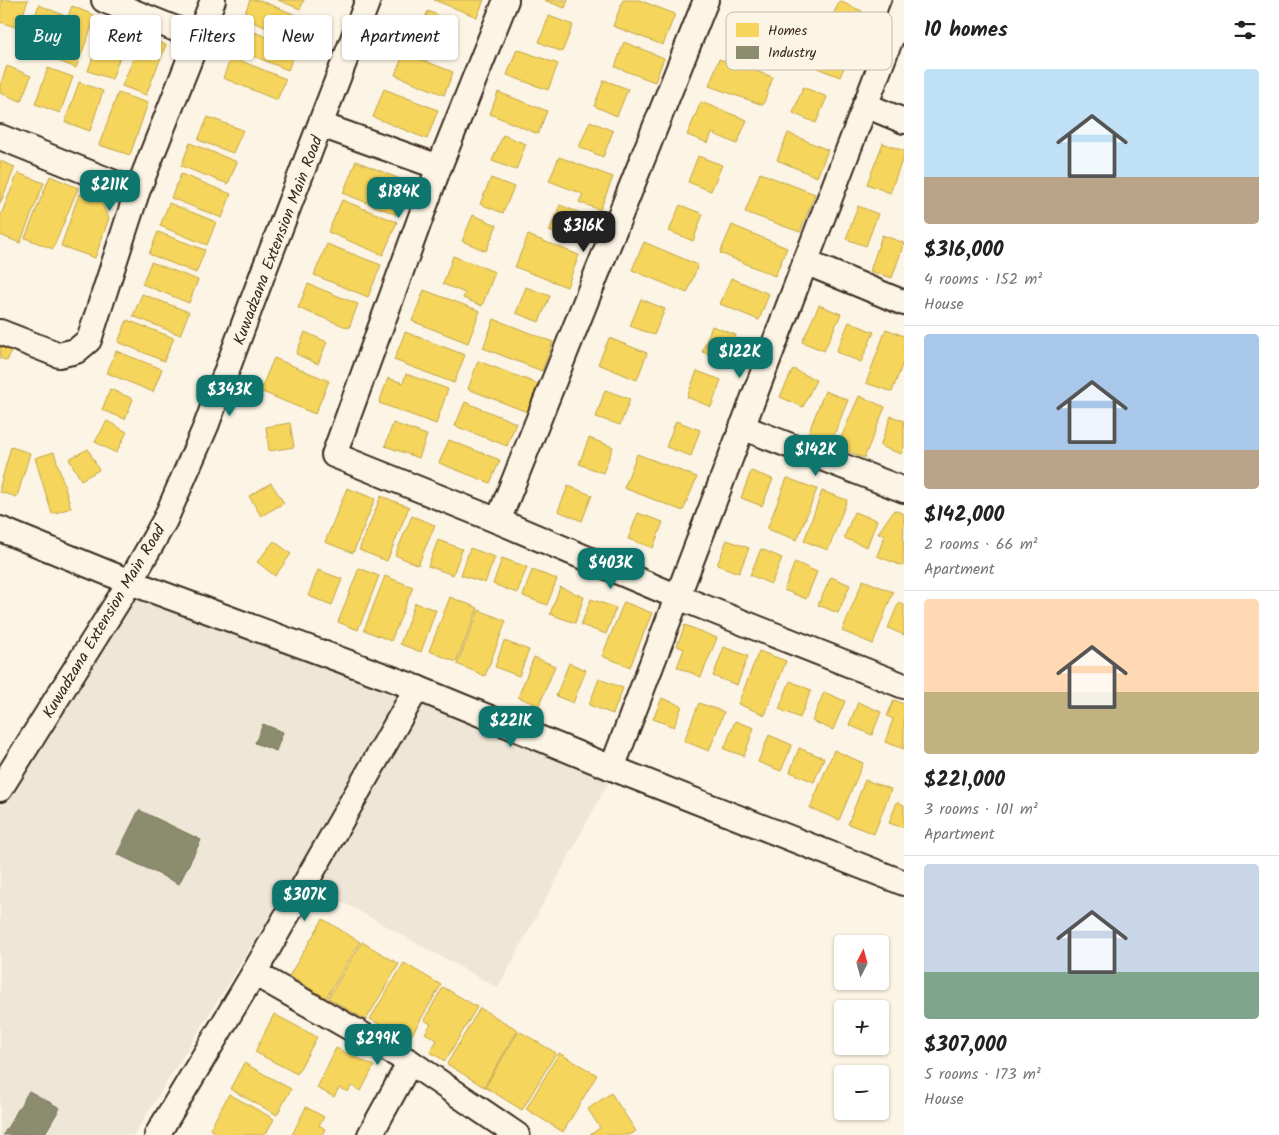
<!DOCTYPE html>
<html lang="en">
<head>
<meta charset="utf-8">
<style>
	body { margin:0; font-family:Kalam,sans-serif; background:#f6f6f6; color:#222; height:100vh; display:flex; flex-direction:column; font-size:19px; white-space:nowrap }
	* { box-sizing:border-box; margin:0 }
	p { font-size:16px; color:#767676 }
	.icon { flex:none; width:28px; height:28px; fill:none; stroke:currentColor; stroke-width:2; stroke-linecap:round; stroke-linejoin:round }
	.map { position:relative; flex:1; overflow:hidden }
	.details { display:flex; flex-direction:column; background:#fff; width:375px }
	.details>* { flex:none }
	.guide { position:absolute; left:15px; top:15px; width:475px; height:45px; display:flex; gap:10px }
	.needle { width:32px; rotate:6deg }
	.buttons { position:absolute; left:834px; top:935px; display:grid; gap:10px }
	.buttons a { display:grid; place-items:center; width:55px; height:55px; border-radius:5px; background:#fff; box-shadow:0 1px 4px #0004; font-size:25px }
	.price { position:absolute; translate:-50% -42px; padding:0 11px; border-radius:10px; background:#0f766e; color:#fff; font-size:16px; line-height:32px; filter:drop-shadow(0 1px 2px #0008) }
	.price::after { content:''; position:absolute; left:50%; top:30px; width:15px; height:11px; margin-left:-8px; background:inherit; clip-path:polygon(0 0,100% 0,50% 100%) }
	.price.selected { background:#222; color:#fff }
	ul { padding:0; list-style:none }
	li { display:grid; align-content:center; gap:10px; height:265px; padding:0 20px }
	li+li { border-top:1px solid #e0e0e0 }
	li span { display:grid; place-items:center; height:155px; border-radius:5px; color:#555 }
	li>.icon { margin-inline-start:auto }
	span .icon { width:90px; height:90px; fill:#fffc; stroke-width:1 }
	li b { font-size:21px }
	h2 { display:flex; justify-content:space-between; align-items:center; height:60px; padding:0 20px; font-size:21px }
	.pill { padding:0 18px; border-radius:5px; background:#fff; box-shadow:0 1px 4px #0004; font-size:18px; line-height:45px }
	.pill.selected { background:#0f766e; color:#fff }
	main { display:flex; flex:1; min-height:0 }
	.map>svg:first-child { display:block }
	.built { fill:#eee6d6 }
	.homes { fill:#f6d55c; stroke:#bea249 }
	.industry { fill:#8c8c6e; stroke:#746f56 }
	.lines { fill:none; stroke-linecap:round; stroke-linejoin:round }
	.minor-casing { stroke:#3b2a1e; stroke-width:28 }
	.minor { stroke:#fcf5e5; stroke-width:24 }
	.labels { text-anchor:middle; stroke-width:5; stroke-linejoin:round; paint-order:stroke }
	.street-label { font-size:16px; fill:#3b2a1e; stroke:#fcf5e5 }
	.key { fill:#fcf5e5; stroke:#c2b8a9; stroke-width:1 }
	.key-label { font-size:14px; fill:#3b2a1e }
</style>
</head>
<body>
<main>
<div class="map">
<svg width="904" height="1135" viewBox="0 0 904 1135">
	<rect width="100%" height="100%" fill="#fcf5e5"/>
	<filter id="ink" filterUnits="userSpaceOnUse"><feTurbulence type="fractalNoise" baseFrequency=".02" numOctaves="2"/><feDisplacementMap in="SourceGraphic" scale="10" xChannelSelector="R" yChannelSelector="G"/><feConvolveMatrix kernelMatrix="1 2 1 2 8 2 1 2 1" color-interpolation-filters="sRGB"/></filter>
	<g filter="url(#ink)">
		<path class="built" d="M130,587L614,772L498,988L295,876L134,1135H0V804Z"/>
		<g class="homes">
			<path d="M1,0H28L18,28L0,22Z"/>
			<path d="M250,0H259L306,19L297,40L243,18Z"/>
			<path d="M278,0H304L300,9Z"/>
			<path d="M434,0H484L477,17Z"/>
			<path d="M544,0H568L565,8Z"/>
			<path d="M623,0H639L675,14L663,45L613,26Z"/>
			<path d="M839,1L862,11L852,37L828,28Z"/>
			<path d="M39,5L63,15L53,40L29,31Z"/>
			<path d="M72,6L96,16L76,68L51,58Z"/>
			<path d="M428,11L451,21L440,47L417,38Z"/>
			<path d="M549,16L573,25L562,52L539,42Z"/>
			<path d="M107,17L131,25L112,79L88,71Z"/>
			<path d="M242,27L296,49L288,70L233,48Z"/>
			<path d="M143,36L166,45L146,95L122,86Z"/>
			<path d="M828,41L851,51L840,77L817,68Z"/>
			<path d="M624,42L664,58L655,82L615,67Z"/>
			<path d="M517,49L558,64L548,90L507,75Z"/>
			<path d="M404,53L453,72L444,95L395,75Z"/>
			<path d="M231,57L286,79L277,100L223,78Z"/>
			<path d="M719,59L773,77L763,105L709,86Z"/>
			<path d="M7,66L31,76L21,101L0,93V85Z"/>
			<path d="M48,68L73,77L60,113L35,104Z"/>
			<path d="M604,80L628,89L617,116L594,106Z"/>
			<path d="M79,82L103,91L90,131L65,122Z"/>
			<path d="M803,87L827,97L816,123L793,113Z"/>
			<path d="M384,89L438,110L427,139L373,117Z"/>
			<path d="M498,92L547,111L538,134L490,114Z"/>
			<path d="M118,93L148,103L130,155L99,145Z"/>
			<path d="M701,102L747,120L737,144L712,133L708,143L687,135Z"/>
			<path d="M208,117L243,130L233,153L198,140Z"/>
			<path d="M590,121L613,131L603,157L579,147Z"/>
			<path d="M788,133L828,150L817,177L777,160Z"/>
			<path d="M503,135L526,144L516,170L492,161Z"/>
			<path d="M190,143L237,162L228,184L181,166Z"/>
			<path d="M883,143L904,151V155L890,193L867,184Z"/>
			<path d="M698,156L722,165L711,191L688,182Z"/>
			<path d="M559,157L613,177L600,210L579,202L583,194L549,181Z"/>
			<path d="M0,161L15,167L0,204Z"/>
			<path d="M356,161L410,183L397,215L343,193Z"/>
			<path d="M18,173L44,183L20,243L0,235V217Z"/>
			<path d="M760,173L815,194L800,232L745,212Z"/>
			<path d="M181,174L231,194L222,218L171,198Z"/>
			<path d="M50,176L78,188L53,249L25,238Z"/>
			<path d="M491,178L514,187L503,213L480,204Z"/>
			<path d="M79,194L101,202L109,218L95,258L61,246Z"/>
			<path d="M342,200L397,222L383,255L328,232Z"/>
			<path d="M169,203L216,222L207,245L160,226Z"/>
			<path d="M560,205L583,214L573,240L549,231Z"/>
			<path d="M680,205L703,214L693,241L669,231Z"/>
			<path d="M858,206L878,214L866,246L846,239Z"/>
			<path d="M473,215L497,225L486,251L462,241Z"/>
			<path d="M732,225L787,248L775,276L720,253Z"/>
			<path d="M158,232L205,250L196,273L149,254Z"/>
			<path d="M528,235L579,255L567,287L515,267Z"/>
			<path d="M882,235L904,243L892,278L870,271Z"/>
			<path d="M644,242L698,265L687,293L632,270Z"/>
			<path d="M327,244L381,265L368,297L314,275Z"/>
			<path d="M453,256L495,272L482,306L463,298L465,293L443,284Z"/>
			<path d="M151,262L198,280L189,303L142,284Z"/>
			<path d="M731,278L769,294L759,320L720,304Z"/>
			<path d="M308,284L358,304L349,328L298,308Z"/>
			<path d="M526,287L550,296L539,322L516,313Z"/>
			<path d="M424,290L480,311L468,343L412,321Z"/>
			<path d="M142,294L189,312L180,335L133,316Z"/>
			<path d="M641,299L665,309L654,335L630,326Z"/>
			<path d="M819,305L841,314L824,351L802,342Z"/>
			<path d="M494,319L553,342L542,371L483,348Z"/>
			<path d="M127,320L174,338L164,361L118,342Z"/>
			<path d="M849,322L874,332L861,362L836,352Z"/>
			<path d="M712,326L736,335L725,361L702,352Z"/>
			<path d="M886,329L904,336V360L892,392L866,383Z"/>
			<path d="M305,332L327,342L318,364L296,354Z"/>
			<path d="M405,332L465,355L454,383L394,360Z"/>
			<path d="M609,338L647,353L637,380L598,364Z"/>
			<path d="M0,345L12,350L7,361L0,358Z"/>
			<path d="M116,351L162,369L153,392L107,373Z"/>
			<path d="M274,358L329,381L315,414L260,391Z"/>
			<path d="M478,361L538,384L527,412L468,389Z"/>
			<path d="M793,369L816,380L803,407L780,397Z"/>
			<path d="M697,371L721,380L711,407L687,397Z"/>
			<path d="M406,374L448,389L436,424L379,403L388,378L403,383Z"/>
			<path d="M110,389L133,399L125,419L102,410Z"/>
			<path d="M605,390L630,399L620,425L596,417Z"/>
			<path d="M825,391L848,400L830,445L807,436Z"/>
			<path d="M859,396L885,407L864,458L837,447Z"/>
			<path d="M465,402L516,423L507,446L455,426Z"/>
			<path d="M891,416L904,421V447L901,454L880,446Z"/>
			<path d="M107,421L127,432L116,453L95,442Z"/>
			<path d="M676,421L700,430L691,456L666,447Z"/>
			<path d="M290,423L294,447L269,451L266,427Z"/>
			<path d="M393,423L427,435L419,458L385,446Z"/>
			<path d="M589,438L613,447L603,473L579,464Z"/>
			<path d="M449,440L500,460L490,483L439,463Z"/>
			<path d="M11,447L30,453L17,497L0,492V486Z"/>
			<path d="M88,449L99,470L81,480L69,459Z"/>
			<path d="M54,452L71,508L52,514L35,458Z"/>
			<path d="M637,454L697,477L683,511L624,488Z"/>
			<path d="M751,471L773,479L762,506L741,498Z"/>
			<path d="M787,478L817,489L797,540L767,529Z"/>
			<path d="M271,483L284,503L261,516L249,496Z"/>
			<path d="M568,486L592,495L582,521L558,511Z"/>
			<path d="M347,488L375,499L353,553L325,542Z"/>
			<path d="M822,491L847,500L828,550L804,541Z"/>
			<path d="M381,496L409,507L387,561L359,550Z"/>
			<path d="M894,510L904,514L903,566L877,556L885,535L878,533Z"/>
			<path d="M854,512L877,520L867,547L844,538Z"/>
			<path d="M638,513L663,522L653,548L628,539Z"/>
			<path d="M412,516L435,525L418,565L395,555Z"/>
			<path d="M438,540L462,549L453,575L428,566Z"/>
			<path d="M727,540L749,548L739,573L717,565Z"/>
			<path d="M274,541L291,554L275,576L257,562Z"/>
			<path d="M470,548L495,557L485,583L461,575Z"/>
			<path d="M761,549L782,558L771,584L750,575Z"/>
			<path d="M502,558L527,567L517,593L493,584Z"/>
			<path d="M795,562L817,572L806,599L784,590Z"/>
			<path d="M359,568L379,576L358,630L338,622Z"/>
			<path d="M318,570L342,579L332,605L308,596Z"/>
			<path d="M532,570L557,579L547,605L523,596Z"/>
			<path d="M385,576L413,587L391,641L364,630Z"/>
			<path d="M831,577L850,585L838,613L818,605Z"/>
			<path d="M863,580L893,592L873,644L842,631Z"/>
			<path d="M560,587L584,597L575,623L550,614Z"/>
			<path d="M450,597L478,608L456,662L429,651Z"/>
			<path d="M591,599L616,608L606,634L581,625Z"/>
			<path d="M624,602L652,613L630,667L602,656Z"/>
			<path d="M899,602L904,605V635L888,628Z"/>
			<path d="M415,603L436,610L421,652L400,644Z"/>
			<path d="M479,610L506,621L485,676L457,664Z"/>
			<path d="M685,625L717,638L701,677L677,667L684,649L677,646Z"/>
			<path d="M504,641L529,650L519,676L495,667Z"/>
			<path d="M724,647L748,656L737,685L713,676Z"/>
			<path d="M759,651L786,661L765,715L738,704Z"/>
			<path d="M534,657L555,666L539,706L518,697Z"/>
			<path d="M569,663L586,670L573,703L556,696Z"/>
			<path d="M599,679L623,688L613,714L589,705Z"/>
			<path d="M790,681L811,690L800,718L779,709Z"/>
			<path d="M824,692L845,701L833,730L812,721Z"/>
			<path d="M662,698L682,706L674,727L653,719Z"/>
			<path d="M894,700L904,704V749L885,742L893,719L887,716Z"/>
			<path d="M858,702L881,712L872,735L849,725Z"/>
			<path d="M699,703L724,712L709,751L684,741Z"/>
			<path d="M735,721L754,728L744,756L724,749Z"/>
			<path d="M769,735L792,745L781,771L758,762Z"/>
			<path d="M799,748L824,758L814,782L790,772Z"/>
			<path d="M834,750L863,763L839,820L810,808Z"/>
			<path d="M865,780L891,789L874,834L848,824Z"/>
			<path d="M897,802L904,805V828L889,823Z"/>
			<path d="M323,919L360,942L326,998L289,976Z"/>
			<path d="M362,942L399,964L366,1020L328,998Z"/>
			<path d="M404,963L441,985L408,1041L370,1019Z"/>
			<path d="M443,987L477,1007L445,1061L430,1052L437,1040L425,1033L431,1024L424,1020Z"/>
			<path d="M480,1008L518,1030L484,1087L447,1064Z"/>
			<path d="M274,1014L317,1037L297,1074L255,1052Z"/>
			<path d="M519,1031L556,1053L522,1110L485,1087Z"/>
			<path d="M336,1048L374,1066L361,1091L351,1086L348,1092L339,1088L334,1097L317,1088Z"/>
			<path d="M559,1053L597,1075L563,1132L526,1109Z"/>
			<path d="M244,1063L291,1089L277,1115L230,1089Z"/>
			<path d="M611,1093L636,1131L630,1135H590L600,1128L588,1109Z"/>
			<path d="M229,1094L274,1119L265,1135H220L210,1129Z"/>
			<path d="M306,1107L324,1117L319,1125L325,1129L322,1135H292Z"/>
		</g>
		<g class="industry">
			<path d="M263,724L283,732L276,751L255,743Z"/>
			<path d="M139,810L201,840L179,884L117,854Z"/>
			<path d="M29,1091L60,1108L44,1135H3Z"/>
		</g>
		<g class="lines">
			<defs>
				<g id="minor">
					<path d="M104,0L198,38L213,0"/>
					<path d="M506,0L439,167L334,455L498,521L678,597L904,686"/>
					<path d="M865,105L904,121"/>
					<path d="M321,125L439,167"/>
					<path d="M0,137L137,192"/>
					<path d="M805,262L904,303"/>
					<path d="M0,332L59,355L76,351L89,340L137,192L198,38"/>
					<path d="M742,427L904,490"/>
					<path d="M498,521L706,0"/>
					<path d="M0,529L130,582L417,688L612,768L904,883"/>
					<path d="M612,768L904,4"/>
					<path d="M0,789L130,582L165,520L206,426L263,273L368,0"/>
					<path d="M254,973L410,1062L517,1135"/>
					<path d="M157,1135L254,973L417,688"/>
					<path d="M370,1135L410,1062"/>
				</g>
			</defs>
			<use href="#minor" class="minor-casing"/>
			<use href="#minor" class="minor"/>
		</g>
	</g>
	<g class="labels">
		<g class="street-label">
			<text transform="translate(277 240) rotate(-69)" y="6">Kuwadzana Extension Main Road</text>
			<text transform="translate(103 621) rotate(-59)" y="6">Kuwadzana Extension Main Road</text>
		</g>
	</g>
	<rect x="726" y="12" width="166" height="58" rx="8" class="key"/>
	<rect x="736" y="23" width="23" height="14" fill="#f6d55c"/>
	<rect x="736" y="46" width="23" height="13" fill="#8c8c6e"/>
	<g class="key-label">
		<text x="768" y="35">Homes</text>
		<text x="768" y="57">Industry</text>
	</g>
</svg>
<div class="buttons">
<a><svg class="needle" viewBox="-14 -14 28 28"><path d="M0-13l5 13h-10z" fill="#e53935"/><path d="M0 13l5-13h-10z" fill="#767676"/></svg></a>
<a>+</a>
<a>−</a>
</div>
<b class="price" style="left:110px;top:212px">$211K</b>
<b class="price" style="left:399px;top:219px">$184K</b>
<b class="price selected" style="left:584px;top:253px">$316K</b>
<b class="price" style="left:740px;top:379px">$122K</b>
<b class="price" style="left:230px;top:417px">$343K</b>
<b class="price" style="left:816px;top:477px">$142K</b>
<b class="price" style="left:611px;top:590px">$403K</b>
<b class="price" style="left:511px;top:748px">$221K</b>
<b class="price" style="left:305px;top:922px">$307K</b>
<b class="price" style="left:378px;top:1066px">$299K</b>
<div class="guide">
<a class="pill selected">Buy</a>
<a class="pill">Rent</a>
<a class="pill">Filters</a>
<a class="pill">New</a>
<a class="pill">Apartment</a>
</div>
</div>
<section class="details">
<h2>10 homes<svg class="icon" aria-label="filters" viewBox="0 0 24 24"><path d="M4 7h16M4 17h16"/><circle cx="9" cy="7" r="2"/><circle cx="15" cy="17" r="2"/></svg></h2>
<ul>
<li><span style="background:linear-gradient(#bfe0f5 70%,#b9a48a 0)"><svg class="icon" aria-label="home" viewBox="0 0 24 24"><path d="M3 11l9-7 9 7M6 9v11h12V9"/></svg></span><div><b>$316,000</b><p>4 rooms · 152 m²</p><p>House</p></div></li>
<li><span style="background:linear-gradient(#a9c7e8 75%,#b9a48a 0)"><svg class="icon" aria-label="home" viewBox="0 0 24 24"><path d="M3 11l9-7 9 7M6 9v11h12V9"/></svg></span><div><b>$142,000</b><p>2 rooms · 66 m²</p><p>Apartment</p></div></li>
<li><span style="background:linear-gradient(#ffd9b3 60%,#c2b280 0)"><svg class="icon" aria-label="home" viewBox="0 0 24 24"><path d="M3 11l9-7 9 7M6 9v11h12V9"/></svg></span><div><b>$221,000</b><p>3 rooms · 101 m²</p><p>Apartment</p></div></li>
<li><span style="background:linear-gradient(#c9d6e8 70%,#7fa58c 0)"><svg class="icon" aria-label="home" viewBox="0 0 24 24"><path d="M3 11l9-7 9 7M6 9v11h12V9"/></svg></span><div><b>$307,000</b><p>5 rooms · 173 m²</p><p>House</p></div></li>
</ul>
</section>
</main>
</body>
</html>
